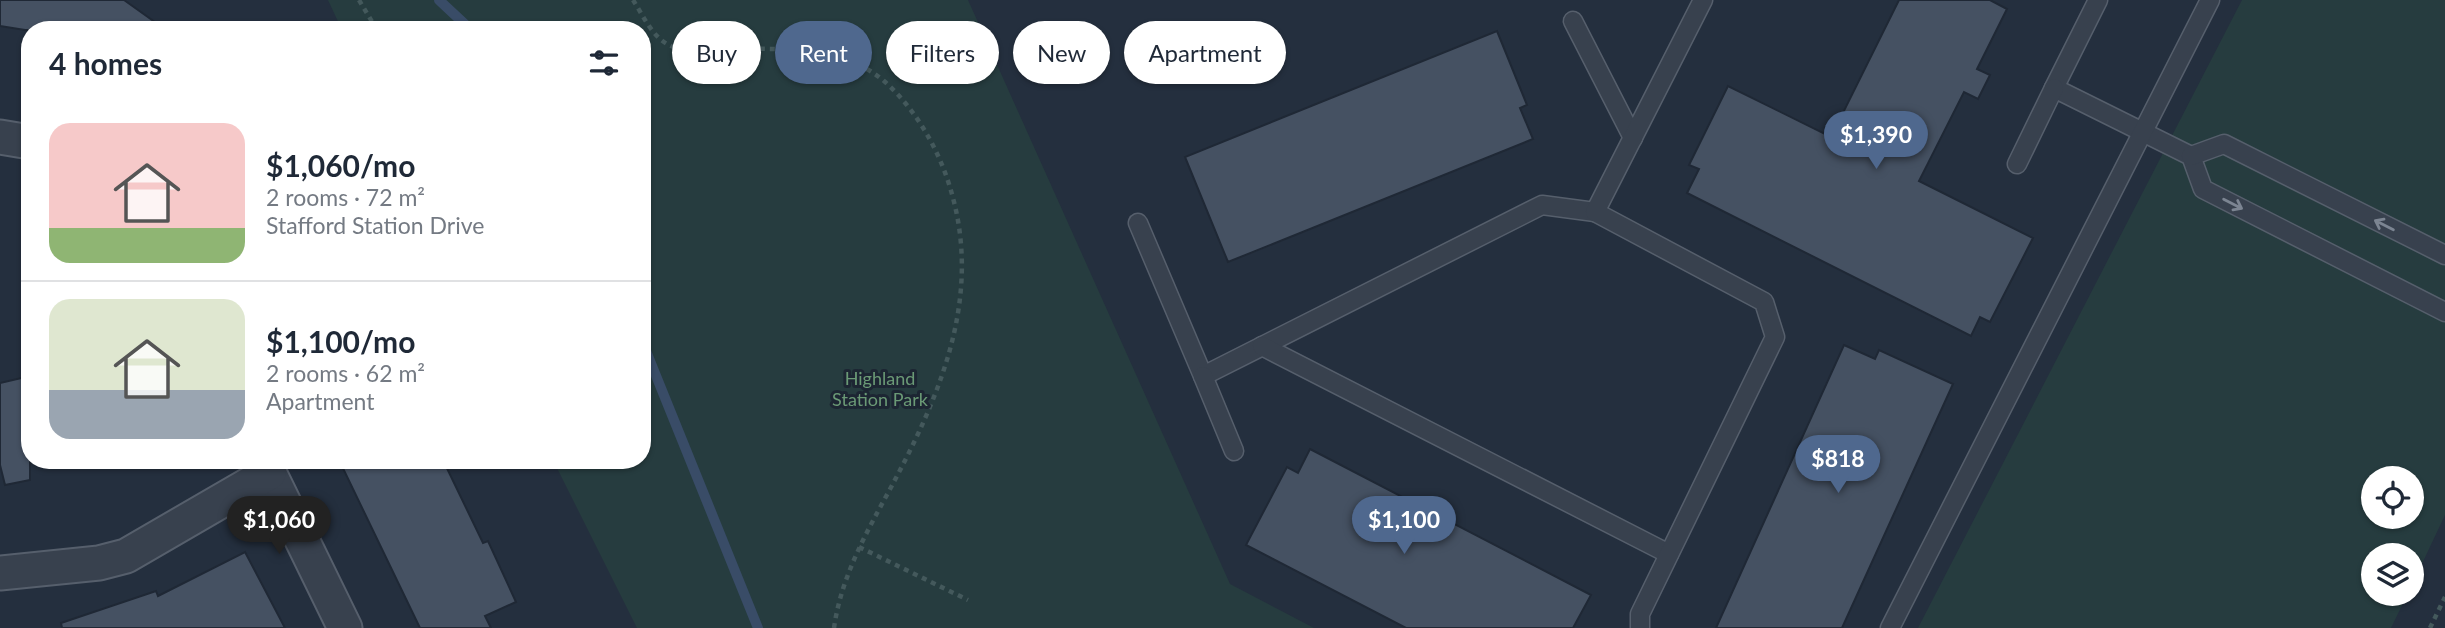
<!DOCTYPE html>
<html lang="en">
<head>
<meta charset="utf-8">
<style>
	body { margin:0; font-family:Lato,sans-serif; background:#f2f2f3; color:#1f2937; height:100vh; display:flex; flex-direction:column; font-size:26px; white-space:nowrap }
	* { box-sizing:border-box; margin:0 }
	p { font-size:23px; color:#747a83 }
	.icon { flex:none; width:38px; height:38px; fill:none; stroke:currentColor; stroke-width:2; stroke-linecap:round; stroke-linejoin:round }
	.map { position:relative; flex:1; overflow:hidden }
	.drawer { position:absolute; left:21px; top:21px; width:630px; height:448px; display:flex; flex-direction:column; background:#fff; border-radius:28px; box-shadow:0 2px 5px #0004 }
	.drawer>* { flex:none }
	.top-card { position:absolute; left:672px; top:21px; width:665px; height:63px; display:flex; gap:14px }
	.controls { position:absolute; left:2361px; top:466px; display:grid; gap:14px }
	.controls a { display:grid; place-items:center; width:63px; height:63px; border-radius:50%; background:#fff; box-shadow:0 2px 5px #0004; font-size:35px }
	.price { position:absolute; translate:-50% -60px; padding:0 16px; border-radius:24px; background:#4f688e; color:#fff; font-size:23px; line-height:46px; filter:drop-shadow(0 2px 4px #0008) }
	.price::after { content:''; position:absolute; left:50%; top:42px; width:21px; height:16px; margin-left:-10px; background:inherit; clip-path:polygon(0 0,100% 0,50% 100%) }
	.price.current { background:#222; color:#fff }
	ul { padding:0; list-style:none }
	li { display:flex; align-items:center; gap:21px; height:175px; padding:0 28px }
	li+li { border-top:2px solid #e0e1e3 }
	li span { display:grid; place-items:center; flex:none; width:196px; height:140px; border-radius:21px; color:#555 }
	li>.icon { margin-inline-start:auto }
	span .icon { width:84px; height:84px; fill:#fffc; stroke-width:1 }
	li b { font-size:30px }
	h2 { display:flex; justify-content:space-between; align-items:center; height:84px; padding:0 28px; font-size:30px }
	.pill { padding:0 24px; border-radius:32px; background:#fff; box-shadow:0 2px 5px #0004; font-size:24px; line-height:63px }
	.pill.current { background:#4f688e; color:#fff }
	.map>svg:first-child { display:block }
	.green { fill:#263c3f; fill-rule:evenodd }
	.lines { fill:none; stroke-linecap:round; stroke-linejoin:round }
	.stream { stroke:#394c67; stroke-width:10 }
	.building { fill:#455162; stroke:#1f2835; stroke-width:2 }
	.service-casing { stroke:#565f6c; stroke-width:21 }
	.minor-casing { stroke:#565f6c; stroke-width:37 }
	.path { stroke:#44595c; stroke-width:4.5; stroke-dasharray:5 5; stroke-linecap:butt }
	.service { stroke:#38414e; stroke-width:18 }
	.minor { stroke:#38414e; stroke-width:33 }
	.oneway { stroke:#7c8592 }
	.labels { text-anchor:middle; stroke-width:6; stroke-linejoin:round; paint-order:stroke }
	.park-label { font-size:18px; fill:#6b9a76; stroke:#1d2633 }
</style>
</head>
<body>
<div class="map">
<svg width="2445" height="628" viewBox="0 0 2445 628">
	<rect width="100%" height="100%" fill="#242f3e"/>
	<g class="green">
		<path d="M328,0H968L1230,584L1314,628H637L553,460H642V30H342Z"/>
		<path d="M2242,0H2445V515L2412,585V555H2373V593H2408L2391,628H1918ZM2373,478H2412V516H2373Z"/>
	</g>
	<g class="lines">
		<g class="stream">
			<path d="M439,0L471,30"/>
			<path d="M642,341L758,628"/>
		</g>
	</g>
	<g class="building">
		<path d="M0,0H124L166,30H25L0,26Z"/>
		<path d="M1899,0H1990L2007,9L1977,69L1990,75L1978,99L1964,92L1919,181L2033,238L1990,322L1980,317L1971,336L1687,193L1699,169L1689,165L1728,86L1831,137Z"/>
		<path d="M1497,31L1527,105L1520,108L1533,139L1228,262L1185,157Z"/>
		<path d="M1844,345L1875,359L1879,350L1953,384L1842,628H1716Z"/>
		<path d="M30,376V480L5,485L0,465V383Z"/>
		<path d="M1310,449L1591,595L1573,628H1406L1246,545L1287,467L1298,473Z"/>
		<path d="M339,460H443L483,543L488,541L516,602L485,616L491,628H420Z"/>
		<path d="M245,552L285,628H62L61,623L156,591L158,596Z"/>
	</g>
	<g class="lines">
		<defs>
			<g id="service">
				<path d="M2098,0L2054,88L2191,156L2203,189L2445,312"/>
				<path d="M1573,21L1633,138"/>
				<path d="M2191,156L2224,144L2445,255"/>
				<path d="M2017,164L2054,88"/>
				<path d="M1138,223L1203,376L1542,205L1595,212"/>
				<path d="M1262,346L1669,554"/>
				<path d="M1203,376L1234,451"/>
				<path d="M1640,628V614L1775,337L1764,302L1595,212L1703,0"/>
				<path d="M1890,628L2210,0"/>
			</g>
			<g id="minor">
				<path d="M0,137L30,142"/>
				<path d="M263,460L345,628"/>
				<path d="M0,573L99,563L126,556L269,473"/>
			</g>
		</defs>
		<use href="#service" class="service-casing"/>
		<use href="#minor" class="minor-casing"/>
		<g class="path">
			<path d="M359,0L377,30"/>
			<path d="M633,0C643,15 652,37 669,45C684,53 704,49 721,49C774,49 841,44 884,81C918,111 942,155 953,198C981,303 938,400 889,491C865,535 841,578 834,628"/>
			<path d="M859,547L968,600"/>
			<path d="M2430,628L2445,597"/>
		</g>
		<use href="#service" class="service"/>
		<use href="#minor" class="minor"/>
	</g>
	<defs><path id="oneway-shaft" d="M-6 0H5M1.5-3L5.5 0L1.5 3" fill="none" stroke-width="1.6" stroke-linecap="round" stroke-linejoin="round" transform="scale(1.75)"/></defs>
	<g class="oneway">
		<use href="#oneway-shaft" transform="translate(2233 204) rotate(27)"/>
		<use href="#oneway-shaft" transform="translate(2384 225) rotate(-153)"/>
	</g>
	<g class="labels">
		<g class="park-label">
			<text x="880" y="385">Highland<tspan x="880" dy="21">Station Park</tspan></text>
		</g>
	</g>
</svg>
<div class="controls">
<a><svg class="icon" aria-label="locate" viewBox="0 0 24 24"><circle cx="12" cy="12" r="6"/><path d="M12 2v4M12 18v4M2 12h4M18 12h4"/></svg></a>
<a><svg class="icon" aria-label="layers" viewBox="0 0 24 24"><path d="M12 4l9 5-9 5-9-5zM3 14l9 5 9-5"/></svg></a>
</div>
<b class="price" style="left:1876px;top:171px">$1,390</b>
<b class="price" style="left:1838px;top:495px">$818</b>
<b class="price current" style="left:279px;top:556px">$1,060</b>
<b class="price" style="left:1404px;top:556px">$1,100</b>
<div class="top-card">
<a class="pill">Buy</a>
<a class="pill current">Rent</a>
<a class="pill">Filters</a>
<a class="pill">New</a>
<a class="pill">Apartment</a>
</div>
<section class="drawer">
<h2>4 homes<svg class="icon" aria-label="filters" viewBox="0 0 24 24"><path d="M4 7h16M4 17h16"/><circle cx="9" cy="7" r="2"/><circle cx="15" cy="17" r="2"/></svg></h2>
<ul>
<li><span style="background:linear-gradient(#f6c9c9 75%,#8fb573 0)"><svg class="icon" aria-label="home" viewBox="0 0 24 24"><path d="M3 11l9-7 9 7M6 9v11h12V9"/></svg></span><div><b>$1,060/mo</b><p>2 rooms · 72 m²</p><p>Stafford Station Drive</p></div></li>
<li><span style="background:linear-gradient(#dfe7d0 65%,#9aa5b1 0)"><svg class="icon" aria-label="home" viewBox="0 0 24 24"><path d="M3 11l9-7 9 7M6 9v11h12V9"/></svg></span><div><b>$1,100/mo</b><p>2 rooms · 62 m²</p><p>Apartment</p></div></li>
</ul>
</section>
</div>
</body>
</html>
